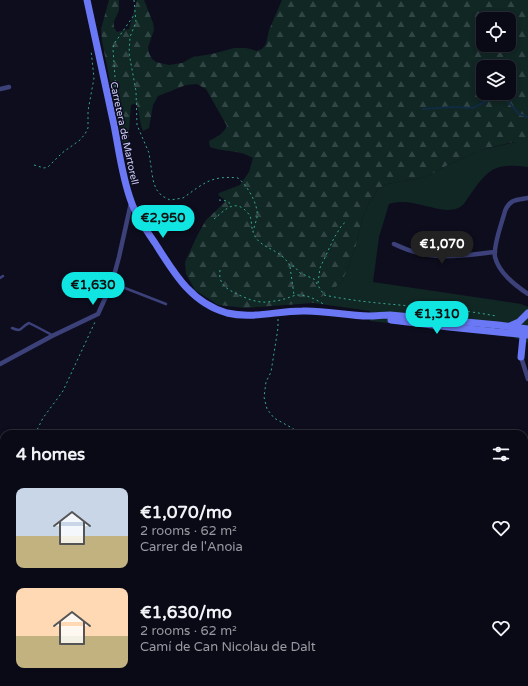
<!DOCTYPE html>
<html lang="en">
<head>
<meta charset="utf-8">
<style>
	body { margin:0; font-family:"Varela Round",sans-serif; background:#181823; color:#f1f3f6; height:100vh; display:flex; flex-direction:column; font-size:15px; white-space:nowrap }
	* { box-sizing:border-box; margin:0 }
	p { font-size:13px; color:#999aa1 }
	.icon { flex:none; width:22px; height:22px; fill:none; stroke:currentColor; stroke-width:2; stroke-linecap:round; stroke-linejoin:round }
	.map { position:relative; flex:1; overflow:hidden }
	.drawer { position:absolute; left:0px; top:430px; width:528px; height:256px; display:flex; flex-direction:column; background:#0a0a16; border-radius:12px 12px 0 0; box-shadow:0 2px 6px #0003,0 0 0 1px #2a2b35 }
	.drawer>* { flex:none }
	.controls { position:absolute; left:476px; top:12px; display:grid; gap:8px }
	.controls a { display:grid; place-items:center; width:40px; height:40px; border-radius:8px; background:#0a0a16; box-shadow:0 2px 6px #0003,0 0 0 1px #2a2b35; font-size:20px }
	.price { position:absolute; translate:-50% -34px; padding:0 9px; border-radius:14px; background:#10e5e2; color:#111; font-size:13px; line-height:26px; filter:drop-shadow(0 1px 2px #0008) }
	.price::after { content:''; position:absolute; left:50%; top:24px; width:12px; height:9px; margin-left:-6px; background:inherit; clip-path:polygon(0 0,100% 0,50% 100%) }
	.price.active { background:#222; color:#fff }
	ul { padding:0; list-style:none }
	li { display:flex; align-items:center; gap:12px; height:100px; padding:0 16px }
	li span { display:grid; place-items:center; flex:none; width:112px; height:80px; border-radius:8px; color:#555 }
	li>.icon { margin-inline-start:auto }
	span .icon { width:48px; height:48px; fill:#fffc; stroke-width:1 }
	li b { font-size:17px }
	h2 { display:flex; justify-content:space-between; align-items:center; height:48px; padding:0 16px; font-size:17px }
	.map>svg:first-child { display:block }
	.green { fill:#112724 }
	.forest { fill:url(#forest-firs); fill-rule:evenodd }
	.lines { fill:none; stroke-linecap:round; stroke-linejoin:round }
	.stream { stroke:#112b43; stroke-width:2 }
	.path { stroke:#36a893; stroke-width:1; stroke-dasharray:2 3; stroke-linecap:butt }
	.lane { stroke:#3c417a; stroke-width:2.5 }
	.street { stroke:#3c417a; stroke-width:4.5 }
	.secondary { stroke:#6b78f5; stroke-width:7 }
	.labels { text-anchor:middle; stroke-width:3; stroke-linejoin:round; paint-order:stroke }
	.street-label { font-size:10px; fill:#cecefc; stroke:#0e0d1e }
</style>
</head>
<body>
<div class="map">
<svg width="528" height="686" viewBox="0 0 528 686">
	<defs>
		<pattern id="forest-firs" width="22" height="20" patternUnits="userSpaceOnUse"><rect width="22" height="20" fill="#112724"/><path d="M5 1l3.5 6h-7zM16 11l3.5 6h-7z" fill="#324545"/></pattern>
	</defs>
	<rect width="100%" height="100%" fill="#0e0d1e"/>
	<path class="green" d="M520,141L528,143V167C495,163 489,168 470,195C466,200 464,206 458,208C440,216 413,196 389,204L379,237L373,282L521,304L528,307V343L512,337L370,321V311L313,303L342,282L355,249L363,216L368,205L378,189L387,184L426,177L448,165L481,150Z"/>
	<g class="forest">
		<path d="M109,0H119C119,3 119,7 119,10C116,19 110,23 117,32L129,29L137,0H144L153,23L154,30L148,47L149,53L152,59L156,62L169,65L182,63L193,57L212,54L234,48H246L257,51L262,49L266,44L269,30L282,0H528V143L513,142L481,150L448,165L426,177L387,184L378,189L368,205L363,216L355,249L342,282L313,303L245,308L218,305L195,290L186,274L185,262L197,236L206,220L225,202V200L218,195L219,193L240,185L249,172L253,158C238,149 227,153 210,147L209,141C217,137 223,134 227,126L206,89L197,84L186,85L158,96L153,105L149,128L143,131C139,122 140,112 136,103L131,105L128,144L123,147L102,41L101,29ZM483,19H509V45H483ZM483,67H509V93H483Z"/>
		<path d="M0,476L4,479V682H225L218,686H0Z"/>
		<path d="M254,682H296V686H256Z"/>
		<path d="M338,682H380L375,686H337Z"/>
		<path d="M422,682H447L448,686H424Z"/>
	</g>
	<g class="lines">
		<path class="stream" d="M423,109L452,107L473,108L488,100L498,96L504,97L519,114L528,117"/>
		<g class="path">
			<path d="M134,0L136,22L130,37L129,53L136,91L137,125L149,153L153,180L156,189L162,196L170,200L183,198C203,184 211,175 238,178C247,185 259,205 257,217C256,222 254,227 253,232C259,250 280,247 290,266H294L300,273L314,279L324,295C381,307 439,305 496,316V317"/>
			<path d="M115,97L116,91L113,49L114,44L134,15"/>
			<path d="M34,165L44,168L48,167L62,153L80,140L85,134L88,128V111L94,78L91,50"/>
			<path d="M219,200L227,201L232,205"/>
			<path d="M214,219C223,212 232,200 244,209C246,211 249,214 250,216C252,221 251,227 253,232"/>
			<path d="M290,267L294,295"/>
			<path d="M220,270C218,285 227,289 239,295C248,299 257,303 268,302C273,301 279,301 284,299C289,298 293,295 299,295C308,295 317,300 325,305"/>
			<path d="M318,283L320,268L334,238L342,225L347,221"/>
			<path d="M278,319V328L271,372L266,382L264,397L267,409L274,418L292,428L301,434"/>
			<path d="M35,434L43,418L63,391L95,322"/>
			<path d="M264,682L265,686"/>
		</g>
		<g class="lane">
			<path d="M0,278L3,276"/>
			<path d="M112,283L166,304"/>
			<path d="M12,328C23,333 20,327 29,323L37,327L52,335"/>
		</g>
		<g class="street">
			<path d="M0,89L9,87"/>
			<path d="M528,198C516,200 510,199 505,211C502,223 493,245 495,257C499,273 515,285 528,294"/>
			<path d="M394,244C431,262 457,256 495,252"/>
			<path d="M521,357L528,379"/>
			<path d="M0,364L52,336L98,314L112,283L119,257L131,203"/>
			<path d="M524,563L528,562"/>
			<path d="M524,626H528"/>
			<path d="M487,682L491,686"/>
		</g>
		<g class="secondary">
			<path d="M87,0C96,41 105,83 114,125C119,150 122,177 131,201C136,216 146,230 155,243C174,273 191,303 227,313C252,319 277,311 302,311C325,310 347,316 369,316C376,316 383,315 390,315L498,325L528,329"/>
			<path d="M391,320L449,327L528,335"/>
			<path d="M510,326L519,322L528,313"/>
			<path d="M518,331L523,337L521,357"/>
		</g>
	</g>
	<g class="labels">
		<g class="street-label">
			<text transform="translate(125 133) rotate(78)" y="4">Carretera de Martorell</text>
		</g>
	</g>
</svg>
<div class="controls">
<a><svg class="icon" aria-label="locate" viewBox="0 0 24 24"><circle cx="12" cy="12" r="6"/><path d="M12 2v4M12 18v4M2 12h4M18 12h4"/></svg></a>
<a><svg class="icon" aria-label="layers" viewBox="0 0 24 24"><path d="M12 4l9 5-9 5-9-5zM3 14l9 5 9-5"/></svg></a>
</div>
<b class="price" style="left:163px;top:239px">€2,950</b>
<b class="price active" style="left:442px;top:265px">€1,070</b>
<b class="price" style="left:93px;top:306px">€1,630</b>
<b class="price" style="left:437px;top:335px">€1,310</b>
<section class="drawer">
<h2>4 homes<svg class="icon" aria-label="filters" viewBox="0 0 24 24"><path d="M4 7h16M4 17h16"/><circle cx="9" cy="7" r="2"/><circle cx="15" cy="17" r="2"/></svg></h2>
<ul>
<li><span style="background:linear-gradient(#c9d6e8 60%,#c2b280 0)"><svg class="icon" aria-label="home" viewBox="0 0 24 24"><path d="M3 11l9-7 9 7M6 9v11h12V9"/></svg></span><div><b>€1,070/mo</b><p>2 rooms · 62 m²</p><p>Carrer de l'Anoia</p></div><svg class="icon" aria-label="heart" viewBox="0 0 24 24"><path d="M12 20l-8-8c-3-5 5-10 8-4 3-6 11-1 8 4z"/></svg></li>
<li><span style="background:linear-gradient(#ffd9b3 60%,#c2b280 0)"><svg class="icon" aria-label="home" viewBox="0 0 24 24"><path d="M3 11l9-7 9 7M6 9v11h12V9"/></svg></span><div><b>€1,630/mo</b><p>2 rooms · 62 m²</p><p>Camí de Can Nicolau de Dalt</p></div><svg class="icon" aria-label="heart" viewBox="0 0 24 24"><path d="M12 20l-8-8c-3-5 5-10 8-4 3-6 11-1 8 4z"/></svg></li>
</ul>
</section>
</div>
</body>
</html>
